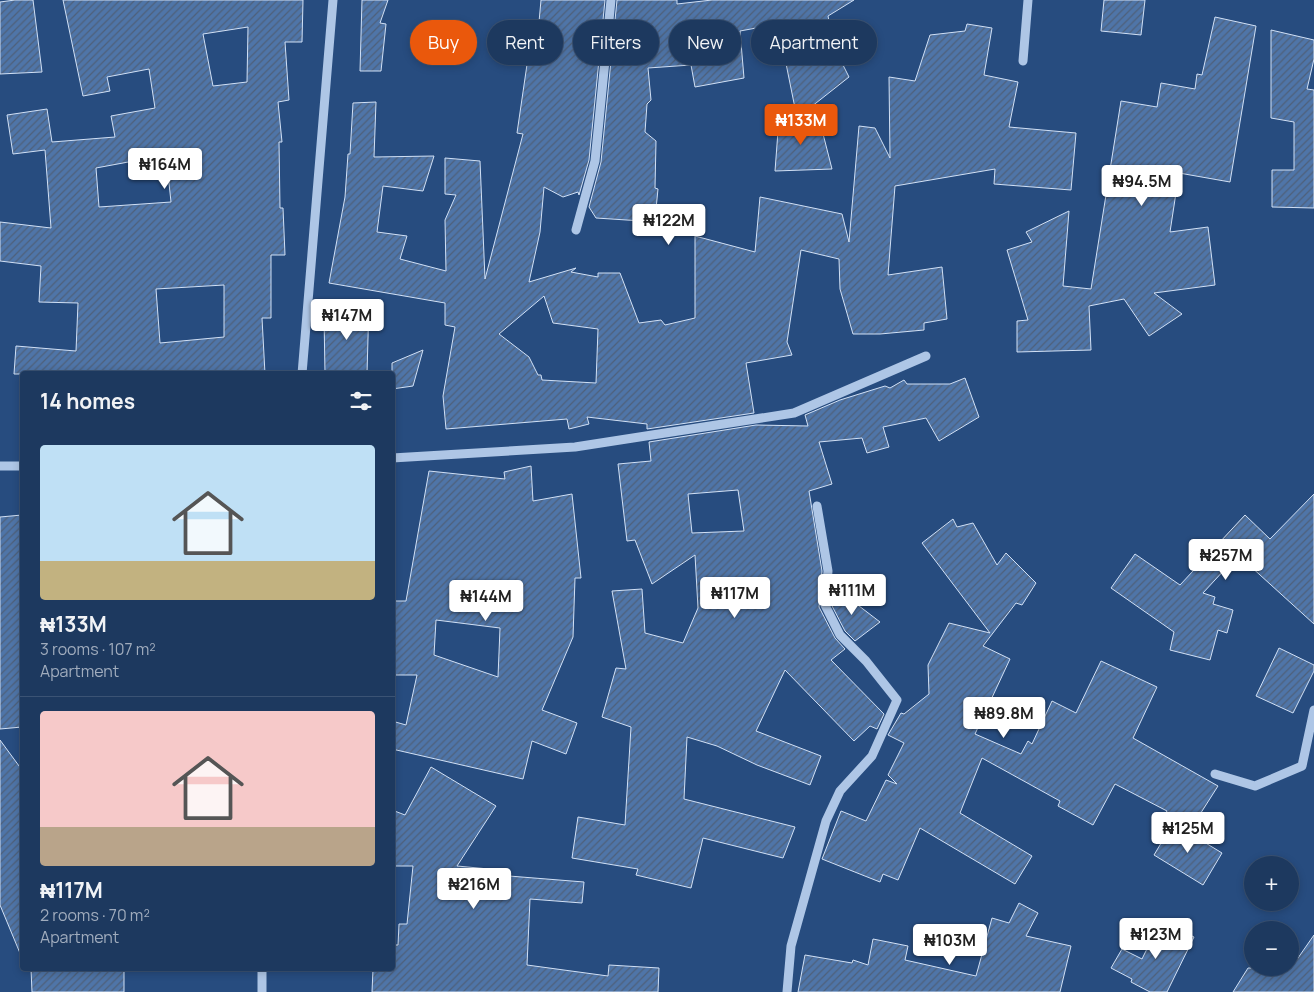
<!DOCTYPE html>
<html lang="en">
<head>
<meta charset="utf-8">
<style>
	body { margin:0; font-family:Manrope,sans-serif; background:#254065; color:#f1f3f6; height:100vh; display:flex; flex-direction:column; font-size:19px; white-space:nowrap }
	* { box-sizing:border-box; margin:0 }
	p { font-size:16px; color:#a0acbd }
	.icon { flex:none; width:28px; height:28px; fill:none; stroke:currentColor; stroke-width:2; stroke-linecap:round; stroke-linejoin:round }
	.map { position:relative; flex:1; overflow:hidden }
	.side { position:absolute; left:20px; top:371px; width:375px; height:600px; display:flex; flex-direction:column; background:#1d395f; border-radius:5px; box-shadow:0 2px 8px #0003,0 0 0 1px #3b5374 }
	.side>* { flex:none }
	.banner { position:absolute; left:410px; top:20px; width:475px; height:45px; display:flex; gap:10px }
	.fabs { position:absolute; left:1244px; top:856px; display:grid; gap:10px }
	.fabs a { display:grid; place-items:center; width:55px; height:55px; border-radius:50%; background:#1d395f; box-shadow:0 2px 8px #0003,0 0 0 1px #3b5374; font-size:25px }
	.price { position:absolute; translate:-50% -42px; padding:0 11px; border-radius:5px; background:#fff; color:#222; font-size:16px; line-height:32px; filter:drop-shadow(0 1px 2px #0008) }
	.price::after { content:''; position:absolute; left:50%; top:30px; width:15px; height:11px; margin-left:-8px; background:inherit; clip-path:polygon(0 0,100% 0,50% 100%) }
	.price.selected { background:#ea580c; color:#fff }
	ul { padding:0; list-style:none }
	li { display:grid; align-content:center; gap:10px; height:265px; padding:0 20px }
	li+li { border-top:1px solid #3b5374 }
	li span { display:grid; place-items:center; height:155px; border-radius:5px; color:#555 }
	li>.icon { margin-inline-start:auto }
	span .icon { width:90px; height:90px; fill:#fffc; stroke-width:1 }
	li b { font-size:21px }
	h2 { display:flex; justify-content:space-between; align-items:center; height:60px; padding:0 20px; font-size:21px }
	.chip { padding:0 18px; border-radius:22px; background:#1d395f; box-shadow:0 2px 8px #0003,0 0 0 1px #3b5374; font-size:18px; line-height:45px }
	.chip.selected { background:#ea580c; color:#fff }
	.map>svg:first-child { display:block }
	.building { fill:url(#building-hatch); stroke:#d1e0f5; fill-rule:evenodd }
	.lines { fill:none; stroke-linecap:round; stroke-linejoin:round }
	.minor { stroke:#aec6e6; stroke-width:9 }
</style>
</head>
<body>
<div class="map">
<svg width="1314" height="992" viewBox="0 0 1314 992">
	<defs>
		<pattern id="building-hatch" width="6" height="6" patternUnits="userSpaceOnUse" patternTransform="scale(1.25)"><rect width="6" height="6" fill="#4f75a8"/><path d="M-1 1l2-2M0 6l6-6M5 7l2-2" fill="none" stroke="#4e607a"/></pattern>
	</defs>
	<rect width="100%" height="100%" fill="#274c7f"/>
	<g class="building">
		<path d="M15,0H33L42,72L0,74V2Z"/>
		<path d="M63,0H303L302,42H285L289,100L278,102L282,142H279L280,208H283L285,255H271V318H262L265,374H14L16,346L76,351L78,303L39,302L41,266L0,261V222L51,228L45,150L13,154L7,115L47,109L52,142L115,137L111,116L155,108L149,69L107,77L110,91L83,96ZM248,27L247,82L213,86L203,34ZM166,155L171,202L99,207L96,168ZM224,285V337L160,343L156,289Z"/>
		<path d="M362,0H388L380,23L386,24L381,71H360Z"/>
		<path d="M541,0H605L589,160L579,195L578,192L563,197L544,187L540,232L529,282L576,268L571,272L598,277V273H620L639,323L661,320L665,325L695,318V236L755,252L760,197L842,214L849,242L859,126L875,128L890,158L889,77L915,81L930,35L965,31L967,24L992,28L984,75L1018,82L1009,127L1076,133L1071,190L994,184L995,169L895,186L888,275L942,267L947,319L924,323V330L880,334H853L840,289L839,259L801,250L787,342L792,355L746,363L754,413L647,429V424L587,417L589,424L569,429L567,419L446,429L443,396L455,327L445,325V303L329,283L345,197L348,154H350L353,103L376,102L374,157L434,156L423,191L383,186L377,232L407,236L400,259L446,271L445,220L456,195L445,194V158L480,161L485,279L523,134L517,133L530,44H537ZM544,296L553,323L598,329L596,383L542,380L541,375H538L529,357L499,334Z"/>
		<path d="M617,0H677V4L712,0H854L828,16L835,49L849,77L797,118L778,24L740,31L744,78L695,87L691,65L648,68L651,100L647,104L645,132L656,141L655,188L658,189L655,219L642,221L596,218L589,207L601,162Z"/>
		<path d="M1104,0H1145L1141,35L1101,31Z"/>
		<path d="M1215,17L1256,26L1230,182L1179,173L1170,232L1208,227L1215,285L1154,293L1182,314L1149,336L1124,299L1089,306L1091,350L1017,352V321L1028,320L1007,250L1032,242L1026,232L1069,211L1063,286L1091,289L1121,101L1157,107L1161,83L1195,89L1197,74L1202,75Z"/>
		<path d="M1271,30L1314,40V59L1307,89L1314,90V208L1272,207V170H1294V122L1271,118Z"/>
		<path d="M779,118L820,122L832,169L775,171Z"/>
		<path d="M369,302L367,374H325L324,316Z"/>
		<path d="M423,350L413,386L392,389V363Z"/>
		<path d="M965,378L979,417L939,441L926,418L883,427L889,447L867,453L862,438L819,442L832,484L809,491L822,571L819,607L835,638L845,649L831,660L884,714L877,729L870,726L854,741L785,670L756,731L821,756L810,785L757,765L717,746L687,737L684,799L795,827L783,858L703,838L691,888L636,875L638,869L572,858L578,817L625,825L631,727L602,717L616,668L626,669L612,591L642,589L645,633L683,643L698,608L695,555L652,584L635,540L627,541L618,464L651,461L649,442L756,425L808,426L805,415L840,400L885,386L890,388L904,380L907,384H950ZM738,490L744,531L692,533L688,494Z"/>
		<path d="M531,466L533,501L572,494L581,578H575L573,637L542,710L577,723L566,754L532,741L523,779L392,749V721L406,725L417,675H392V601H406L429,471L505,479L504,472ZM436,620L500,628L498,677L434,655Z"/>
		<path d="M1314,494V624L1238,555L1203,593L1215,597L1213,604L1233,610L1227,633L1218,630L1210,660L1170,650L1174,632L1111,588L1135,554L1180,585L1245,515L1270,539Z"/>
		<path d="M22,515V727L0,729V517Z"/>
		<path d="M953,519L957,527L973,523L997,565L1006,553L1036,583L1022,605L1016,603L983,646L1010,659L975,734L1021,754L1028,741L1032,744L1052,701L1076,713L1101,661L1157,687L1133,738L1218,786L1190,830L1165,814L1167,811L1115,784L1093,825L1058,806L1060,801L982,758L960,813L1032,856L1015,884L920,828L898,880L883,874L880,882L822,859L841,811L866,821L886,780L897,784L888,775L904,743L888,735L901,713L904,714L929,694L928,665L949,623L990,633L922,543Z"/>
		<path d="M833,586L880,622L855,641L845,631L831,604Z"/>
		<path d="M1279,648L1314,665V671L1293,713L1256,696Z"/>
		<path d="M0,740L22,770V796H20V847H22V958L0,905Z"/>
		<path d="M431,767L496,806L457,866L510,871L509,876L584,882L582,903L530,899L527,965L608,976L609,965L659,968L658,992H372L373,969H392V945H398L399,924H407L413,866H392V810L405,815Z"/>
		<path d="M1173,823L1222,853L1203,885L1154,855Z"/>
		<path d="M1019,903L1038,913L1026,936L1071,946L1060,992H798L805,955L852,963L853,960L868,965L873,939L908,946L905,960L976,976L992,918L1009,923Z"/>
		<path d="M1161,920L1194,937L1167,992H1150L1131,982L1132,979L1111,968L1122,949L1142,959Z"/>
		<path d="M1314,935V992H1233L1248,968H1291Z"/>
		<path d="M31,969H124V992H32Z"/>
	</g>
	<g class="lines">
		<g class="minor">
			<path d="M1023,61L1028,0"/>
			<path d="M576,230L595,161L611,0"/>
			<path d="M302,374L333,0"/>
			<path d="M392,458L575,447L794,413L926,356"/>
			<path d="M0,466H22"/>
			<path d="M1215,774L1255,786L1302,766L1314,710"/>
			<path d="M262,969V992"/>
			<path d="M787,992L791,946L826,821L840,791L872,756L897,700L866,661L840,635L825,605L828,571L817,506"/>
		</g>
	</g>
</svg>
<div class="fabs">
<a>+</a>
<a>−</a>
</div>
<b class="price selected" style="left:801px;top:146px">₦133M</b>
<b class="price" style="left:165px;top:190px">₦164M</b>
<b class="price" style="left:1142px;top:207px">₦94.5M</b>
<b class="price" style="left:669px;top:246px">₦122M</b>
<b class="price" style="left:347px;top:341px">₦147M</b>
<b class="price" style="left:1226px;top:581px">₦257M</b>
<b class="price" style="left:852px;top:616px">₦111M</b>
<b class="price" style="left:735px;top:619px">₦117M</b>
<b class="price" style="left:486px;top:622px">₦144M</b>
<b class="price" style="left:1004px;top:739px">₦89.8M</b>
<b class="price" style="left:1188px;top:854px">₦125M</b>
<b class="price" style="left:474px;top:910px">₦216M</b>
<b class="price" style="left:1156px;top:960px">₦123M</b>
<b class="price" style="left:950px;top:966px">₦103M</b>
<div class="banner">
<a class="chip selected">Buy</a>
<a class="chip">Rent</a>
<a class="chip">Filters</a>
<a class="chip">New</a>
<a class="chip">Apartment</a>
</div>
<section class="side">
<h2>14 homes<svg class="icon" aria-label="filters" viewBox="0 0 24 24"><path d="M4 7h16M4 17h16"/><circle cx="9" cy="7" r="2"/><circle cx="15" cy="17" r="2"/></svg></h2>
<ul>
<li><span style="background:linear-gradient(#bfe0f5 75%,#c2b280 0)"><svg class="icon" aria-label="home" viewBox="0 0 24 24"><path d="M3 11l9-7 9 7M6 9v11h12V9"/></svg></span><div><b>₦133M</b><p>3 rooms · 107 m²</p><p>Apartment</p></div></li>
<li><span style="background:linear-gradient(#f6c9c9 75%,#b9a48a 0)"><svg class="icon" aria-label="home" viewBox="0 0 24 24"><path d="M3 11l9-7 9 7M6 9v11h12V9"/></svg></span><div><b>₦117M</b><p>2 rooms · 70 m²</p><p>Apartment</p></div></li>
</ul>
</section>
</div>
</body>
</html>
